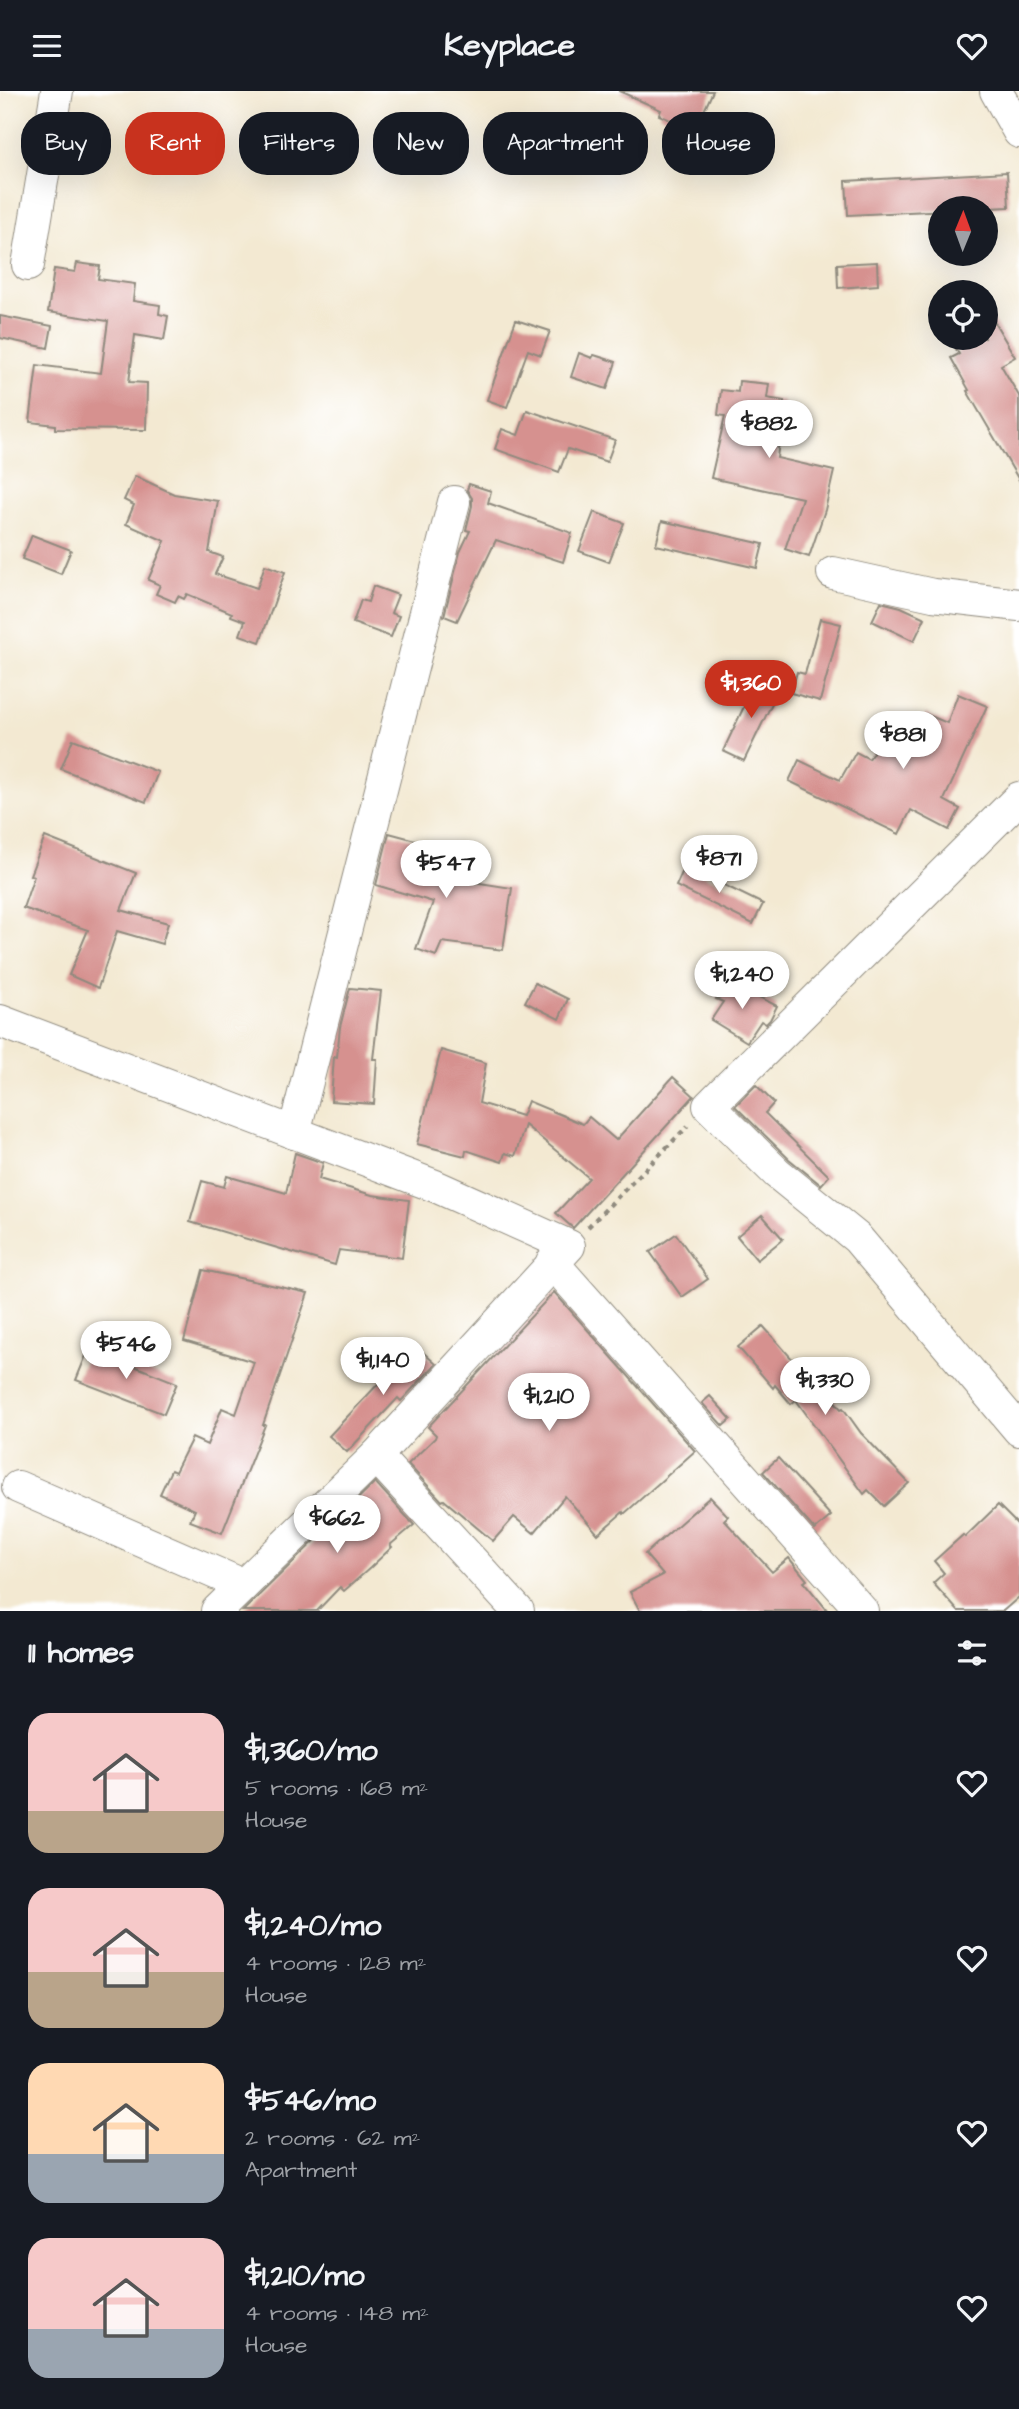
<!DOCTYPE html>
<html lang="en">
<head>
<meta charset="utf-8">
<style>
	body { margin:0; font-family:"Architects Daughter",sans-serif; background:#242831; color:#f1f3f6; height:100vh; display:flex; flex-direction:column; font-size:26px; white-space:nowrap }
	* { box-sizing:border-box; margin:0 }
	p { font-size:23px; color:#9ea1a6 }
	.icon { flex:none; width:38px; height:38px; fill:none; stroke:currentColor; stroke-width:2; stroke-linecap:round; stroke-linejoin:round }
	.map { position:relative; height:1520px; overflow:hidden }
	.side { display:flex; flex-direction:column; background:#171b24; flex:1 }
	.side>* { flex:none }
	.guide { position:absolute; left:21px; top:21px; width:978px; height:63px; display:flex; gap:14px }
	.needle { width:46px; rotate:1deg }
	.buttons { position:absolute; left:928px; top:105px; display:grid; gap:14px }
	.buttons a { display:grid; place-items:center; width:70px; height:70px; border-radius:50%; background:#171b24; box-shadow:0 7px 28px #0002; font-size:35px }
	.price { position:absolute; translate:-50% -60px; padding:0 16px; border-radius:24px; background:#fff; color:#222; font-size:23px; line-height:46px; filter:drop-shadow(0 2px 4px #0008) }
	.price::after { content:''; position:absolute; left:50%; top:42px; width:21px; height:16px; margin-left:-10px; background:inherit; clip-path:polygon(0 0,100% 0,50% 100%) }
	.price.selected { background:#c8321e; color:#fff }
	ul { padding:0; list-style:none }
	li { display:flex; align-items:center; gap:21px; height:175px; padding:0 28px }
	li span { display:grid; place-items:center; flex:none; width:196px; height:140px; border-radius:21px; color:#555 }
	li>.icon { margin-inline-start:auto }
	span .icon { width:84px; height:84px; fill:#fffc; stroke-width:1 }
	li b { font-size:30px }
	h2 { display:flex; justify-content:space-between; align-items:center; height:84px; padding:0 28px; font-size:30px }
	.chip { padding:0 24px; border-radius:28px; background:#171b24; box-shadow:0 7px 28px #0002; font-size:24px; line-height:63px }
	.chip.selected { background:#c8321e; color:#fff }
	header { display:flex; justify-content:space-between; align-items:center; height:91px; padding:0 28px; background:#171b24; font-size:32px; font-weight:700 }
	.map>svg:first-child { display:block }
	.building { fill:#d6918f }
	.lines { fill:none; stroke-linecap:round; stroke-linejoin:round }
	.minor-casing { stroke:#8f8a7e; stroke-width:34 }
	.path { stroke:#8f8a7e; stroke-width:4.5; stroke-dasharray:5 5; stroke-linecap:butt }
	.minor { stroke:#fff; stroke-width:32 }
</style>
</head>
<body>
<header><svg class="icon" aria-label="menu" viewBox="0 0 24 24"><path d="M4 6h16M4 12h16M4 18h16"/></svg>Keyplace<svg class="icon" aria-label="heart" viewBox="0 0 24 24"><path d="M12 20l-8-8c-3-5 5-10 8-4 3-6 11-1 8 4z"/></svg></header>
<div class="map">
<svg width="1019" height="1520" viewBox="0 0 1019 1520">
	<rect width="100%" height="100%" fill="#fff"/>
	<filter id="ink" filterUnits="userSpaceOnUse"><feTurbulence type="fractalNoise" baseFrequency=".0143" numOctaves="2"/><feDisplacementMap in="SourceGraphic" scale="14" xChannelSelector="R" yChannelSelector="G"/><feConvolveMatrix kernelMatrix="1 2 1 2 8 2 1 2 1" color-interpolation-filters="sRGB"/></filter>
	<filter id="wash" filterUnits="userSpaceOnUse"><feTurbulence type="fractalNoise" baseFrequency=".00686" numOctaves="4" result="noise"/><feDisplacementMap in="SourceGraphic" scale="28" xChannelSelector="R" yChannelSelector="G"/><feGaussianBlur stdDeviation="1.57" result="paint"/><feColorMatrix in="noise" values="0 0 0 0 0 0 0 0 0 0 0 0 0 0 0 0 0 1.4 0 .05"/><feComposite in="paint" operator="in"/></filter>
	<g filter="url(#wash)">
		<rect width="100%" height="100%" fill="#f3e9d2"/>
		<g id="blocks">
			<g class="building">
				<path d="M619,0H713L695,40L659,24L661,19Z"/>
				<path d="M1007,81L1009,116L848,124L846,90Z"/>
				<path d="M877,171L878,194L838,197L837,173Z"/>
				<path d="M77,172L100,175L98,188L135,193L133,210L160,214L159,223L168,225L164,249L135,244L129,291L147,292L146,339L55,338V334L30,331L37,274L101,282L108,230L48,221L54,178L75,181Z"/>
				<path d="M985,215L1015,266L1001,274L1019,305V389L967,300L969,299L951,267L959,263L949,247H985Z"/>
				<path d="M0,225L52,235L48,257L0,247Z"/>
				<path d="M516,229L550,240L541,264L528,259L507,316L487,309Z"/>
				<path d="M579,262L592,267L594,264L616,271L607,298L571,286Z"/>
				<path d="M739,290L769,293L767,307L784,310L777,367L834,380L825,419L809,466L785,458L802,407L711,387L725,325L718,324L721,299L738,301Z"/>
				<path d="M527,319L615,349L607,371L568,358L559,381L495,358L502,338L518,344Z"/>
				<path d="M135,385L174,403L218,410L209,461L223,466L215,483L257,497L265,474L285,481L260,551L240,544L245,530L231,525L232,522L187,503L184,508L178,505L175,511L156,503L160,494L148,489L165,450L126,433L134,414L124,409Z"/>
				<path d="M469,393L491,400L488,412L572,442L563,471L496,449L457,530L444,525L460,461L470,440L466,439L472,415V407L467,399Z"/>
				<path d="M594,421L624,432L609,471L579,460Z"/>
				<path d="M662,430L763,453L757,477L656,454Z"/>
				<path d="M32,444L71,459L61,483L22,468Z"/>
				<path d="M373,495L398,504L391,522L399,525L391,546L353,532L361,509L368,511Z"/>
				<path d="M881,511L901,516L925,527L914,550L872,530Z"/>
				<path d="M820,528L841,533L820,610L791,602L797,581L805,583Z"/>
				<path d="M757,588L778,600L744,670L723,660Z"/>
				<path d="M958,603L987,615L944,709L960,718L949,739L911,719L899,743L789,690L799,669L840,689L856,661L869,668L892,630L917,645L926,623L947,632Z"/>
				<path d="M73,648L158,681L146,711L61,678Z"/>
				<path d="M389,742L430,753L422,783L512,797L503,859L442,851L436,865L416,858L433,811L376,794Z"/>
				<path d="M45,746L136,782L121,819L168,832L162,853L117,840L98,897L69,884L88,839L23,817L34,785L30,784Z"/>
				<path d="M685,775L763,813L753,833L676,795Z"/>
				<path d="M726,889L777,915L770,929L766,933L761,930L747,951L711,929L723,911L716,908Z"/>
				<path d="M535,892L568,908L559,928L525,911Z"/>
				<path d="M350,897L381,900L373,968H377L374,1013L331,1010L334,965L337,966L340,936Z"/>
				<path d="M441,959L486,972L479,1012L522,1025L528,1010L583,1033L589,1026L616,1049L673,986L694,1005L573,1137L556,1122L589,1087L525,1034L515,1065L505,1062L502,1071L466,1059L465,1065L417,1053Z"/>
				<path d="M756,994L774,1012L765,1022L829,1085L821,1094L789,1068L735,1015Z"/>
				<path d="M295,1062L323,1072L319,1088L372,1104L409,1109L402,1167L339,1159L335,1174L190,1131L202,1090L224,1096L227,1085L286,1102Z"/>
				<path d="M762,1124L783,1148L757,1169L737,1145Z"/>
				<path d="M676,1143L708,1188L682,1206L650,1161Z"/>
				<path d="M203,1179L308,1202L263,1334H265L222,1442L190,1430L195,1419L160,1403L171,1379L175,1381L192,1347L207,1354L222,1317L236,1323L254,1271L184,1250Z"/>
				<path d="M554,1201L695,1360L624,1423L623,1421L598,1443L565,1405L534,1442L514,1426L493,1450L444,1409L442,1410L408,1373L435,1347L436,1344L428,1336Z"/>
				<path d="M763,1235L800,1277L804,1274L841,1318L843,1317L861,1342L909,1392L884,1415L868,1399L864,1403L796,1309L791,1313L775,1294L773,1297L738,1256Z"/>
				<path d="M415,1254L436,1273L401,1310L398,1307L347,1361L329,1345Z"/>
				<path d="M89,1257L177,1292L164,1323L76,1289Z"/>
				<path d="M710,1305L731,1328L723,1335L702,1312Z"/>
				<path d="M778,1367L831,1425L815,1439L763,1381Z"/>
				<path d="M375,1391L414,1434L390,1454L392,1456L370,1477L344,1500L340,1496L317,1520H243Z"/>
				<path d="M710,1406L728,1425L724,1429L772,1481L789,1467L807,1489L804,1491L828,1520H640L630,1501L663,1484L645,1463Z"/>
				<path d="M998,1414L1019,1435V1506L1003,1520H958L933,1492L944,1482L934,1470L963,1444L965,1446Z"/>
			</g>
		</g>
	</g>
	<g filter="url(#ink)">
		<use href="#blocks" fill-opacity="0" stroke="#8f8a7e" stroke-width="2"/>
		<g class="lines">
			<defs>
				<g id="minor">
					<path d="M996,0L1019,41"/>
					<path d="M28,174L57,0"/>
					<path d="M833,482L933,504L1019,514"/>
					<path d="M1019,707L709,1015L777,1082L857,1147L1019,1339"/>
					<path d="M0,930L435,1095L569,1155L376,1365L217,1520"/>
					<path d="M294,1042L454,411"/>
					<path d="M552,1171L862,1520"/>
					<path d="M376,1365L518,1520"/>
					<path d="M18,1396L243,1494"/>
				</g>
			</defs>
			<use href="#minor" class="minor-casing"/>
			<path class="path" d="M588,1136L688,1035"/>
			<use href="#minor" class="minor"/>
		</g>
	</g>
</svg>
<div class="buttons">
<a><svg class="needle" viewBox="-14 -14 28 28"><path d="M0-13l5 13h-10z" fill="#e53935"/><path d="M0 13l5-13h-10z" fill="#9ea1a6"/></svg></a>
<a><svg class="icon" aria-label="locate" viewBox="0 0 24 24"><circle cx="12" cy="12" r="6"/><path d="M12 2v4M12 18v4M2 12h4M18 12h4"/></svg></a>
</div>
<b class="price" style="left:769px;top:369px">$882</b>
<b class="price selected" style="left:751px;top:629px">$1,360</b>
<b class="price" style="left:903px;top:680px">$881</b>
<b class="price" style="left:719px;top:804px">$871</b>
<b class="price" style="left:446px;top:809px">$547</b>
<b class="price" style="left:742px;top:920px">$1,240</b>
<b class="price" style="left:126px;top:1290px">$546</b>
<b class="price" style="left:383px;top:1306px">$1,140</b>
<b class="price" style="left:825px;top:1326px">$1,330</b>
<b class="price" style="left:549px;top:1342px">$1,210</b>
<b class="price" style="left:337px;top:1464px">$662</b>
<div class="guide">
<a class="chip">Buy</a>
<a class="chip selected">Rent</a>
<a class="chip">Filters</a>
<a class="chip">New</a>
<a class="chip">Apartment</a>
<a class="chip">House</a>
</div>
</div>
<section class="side">
<h2>11 homes<svg class="icon" aria-label="filters" viewBox="0 0 24 24"><path d="M4 7h16M4 17h16"/><circle cx="9" cy="7" r="2"/><circle cx="15" cy="17" r="2"/></svg></h2>
<ul>
<li><span style="background:linear-gradient(#f6c9c9 70%,#b9a48a 0)"><svg class="icon" aria-label="home" viewBox="0 0 24 24"><path d="M3 11l9-7 9 7M6 9v11h12V9"/></svg></span><div><b>$1,360/mo</b><p>5 rooms · 168 m²</p><p>House</p></div><svg class="icon" aria-label="heart" viewBox="0 0 24 24"><path d="M12 20l-8-8c-3-5 5-10 8-4 3-6 11-1 8 4z"/></svg></li>
<li><span style="background:linear-gradient(#f6c9c9 60%,#b9a48a 0)"><svg class="icon" aria-label="home" viewBox="0 0 24 24"><path d="M3 11l9-7 9 7M6 9v11h12V9"/></svg></span><div><b>$1,240/mo</b><p>4 rooms · 128 m²</p><p>House</p></div><svg class="icon" aria-label="heart" viewBox="0 0 24 24"><path d="M12 20l-8-8c-3-5 5-10 8-4 3-6 11-1 8 4z"/></svg></li>
<li><span style="background:linear-gradient(#ffd9b3 65%,#9aa5b1 0)"><svg class="icon" aria-label="home" viewBox="0 0 24 24"><path d="M3 11l9-7 9 7M6 9v11h12V9"/></svg></span><div><b>$546/mo</b><p>2 rooms · 62 m²</p><p>Apartment</p></div><svg class="icon" aria-label="heart" viewBox="0 0 24 24"><path d="M12 20l-8-8c-3-5 5-10 8-4 3-6 11-1 8 4z"/></svg></li>
<li><span style="background:linear-gradient(#f6c9c9 65%,#9aa5b1 0)"><svg class="icon" aria-label="home" viewBox="0 0 24 24"><path d="M3 11l9-7 9 7M6 9v11h12V9"/></svg></span><div><b>$1,210/mo</b><p>4 rooms · 148 m²</p><p>House</p></div><svg class="icon" aria-label="heart" viewBox="0 0 24 24"><path d="M12 20l-8-8c-3-5 5-10 8-4 3-6 11-1 8 4z"/></svg></li>
</ul>
</section>
</body>
</html>
